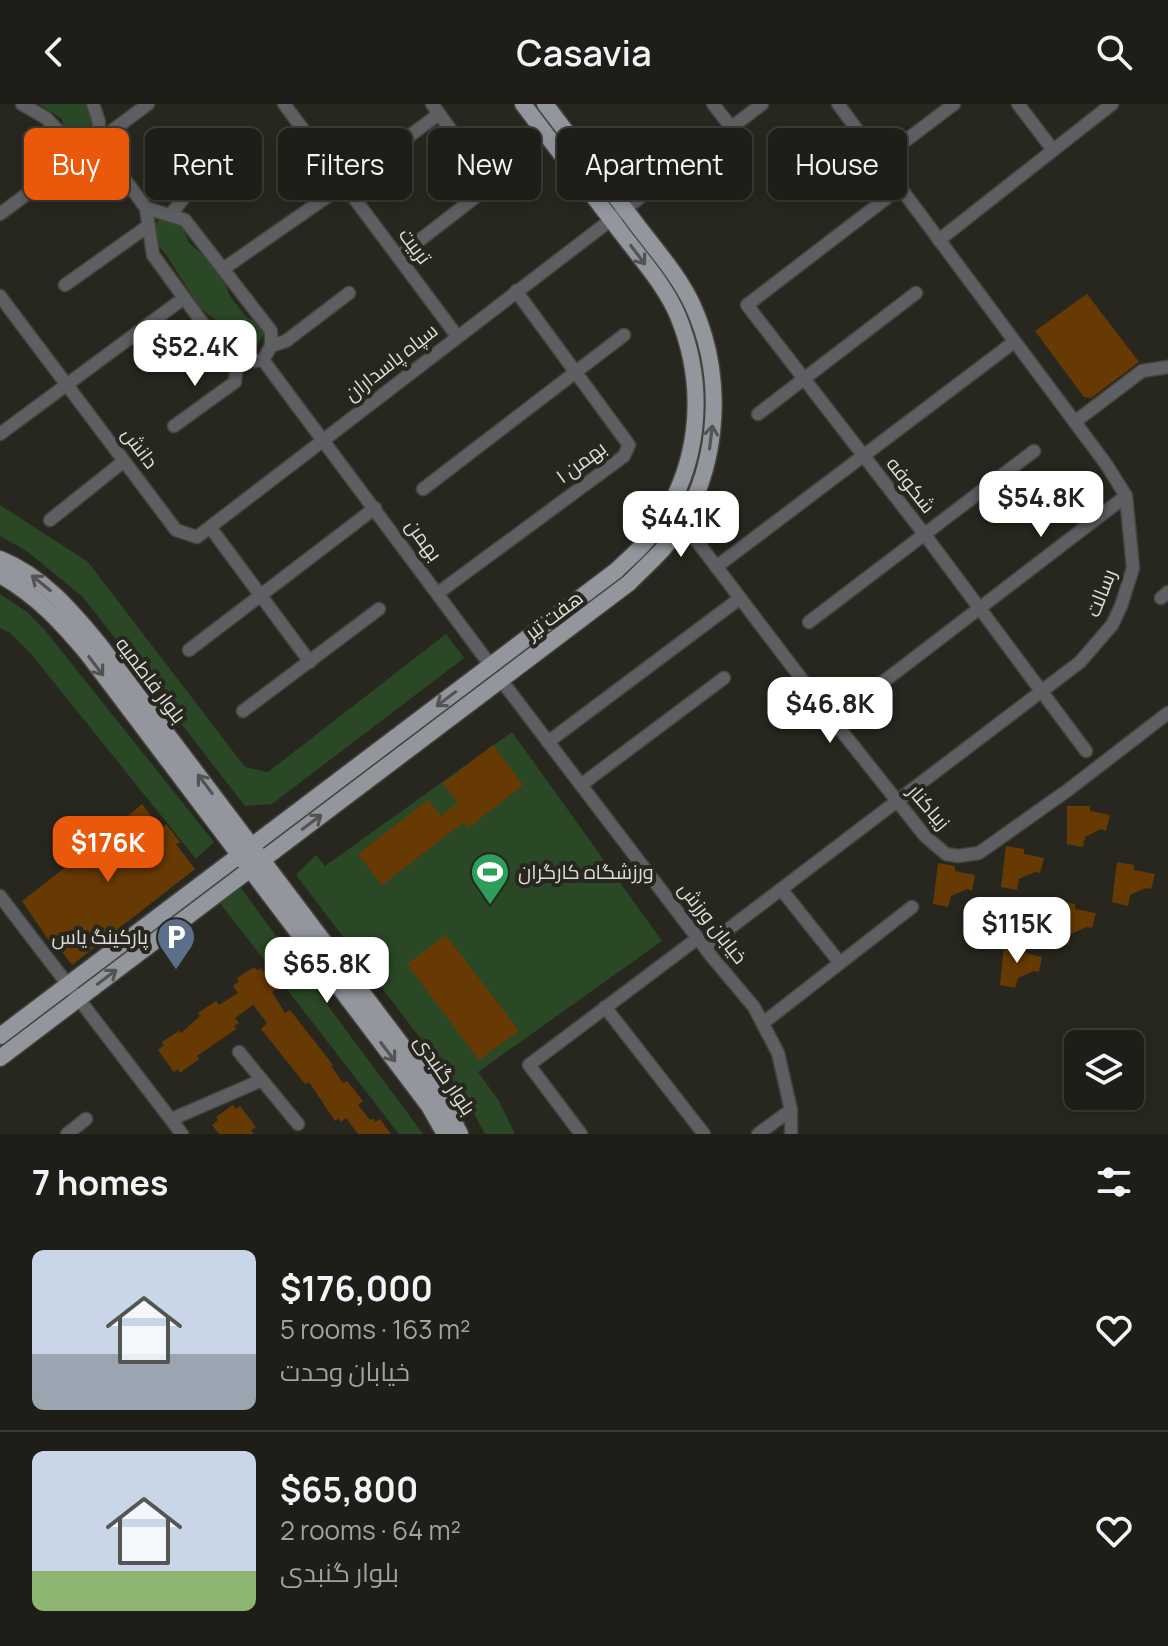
<!DOCTYPE html>
<html lang="en">
<head>
<meta charset="utf-8">
<style>
	body { margin:0; font-family:Manrope,Cairo,sans-serif; background:#262620; color:#f1f3f6; height:100vh; display:flex; flex-direction:column; font-size:30px; white-space:nowrap }
	* { box-sizing:border-box; margin:0 }
	p { font-size:26px; color:#a1a2a1 }
	.icon { flex:none; width:44px; height:44px; fill:none; stroke:currentColor; stroke-width:2; stroke-linecap:round; stroke-linejoin:round }
	.map { position:relative; height:1030px; overflow:hidden }
	.details { display:flex; flex-direction:column; background:#1e1d17; flex:1 }
	.details>* { flex:none }
	.top-card { position:absolute; left:24px; top:24px; width:1120px; height:72px; display:flex; gap:16px }
	.fabs { position:absolute; left:1064px; top:926px; display:grid; gap:16px }
	.fabs a { display:grid; place-items:center; width:80px; height:80px; border-radius:12px; background:#1e1d17; box-shadow:0 4px 12px #0003,0 0 0 2px #3c3b36; font-size:40px }
	.price { position:absolute; translate:-50% -68px; padding:0 18px; border-radius:16px; background:#fff; color:#222; font-size:26px; line-height:52px; filter:drop-shadow(0 2px 4px #0008) }
	.price::after { content:''; position:absolute; left:50%; top:48px; width:24px; height:18px; margin-left:-12px; background:inherit; clip-path:polygon(0 0,100% 0,50% 100%) }
	.price.current { background:#ea580c; color:#fff }
	ul { padding:0; list-style:none }
	li { display:flex; align-items:center; gap:24px; height:200px; padding:0 32px }
	li+li { border-top:2px solid #3c3b36 }
	li span { display:grid; place-items:center; flex:none; width:224px; height:160px; border-radius:12px; color:#555 }
	li>.icon { margin-inline-start:auto }
	span .icon { width:96px; height:96px; fill:#fffc; stroke-width:1 }
	li b { font-size:34px }
	h2 { display:flex; justify-content:space-between; align-items:center; height:96px; padding:0 32px; font-size:34px }
	.pill { padding:0 28px; border-radius:12px; background:#1e1d17; box-shadow:0 4px 12px #0003,0 0 0 2px #3c3b36; font-size:28px; line-height:72px }
	.pill.current { background:#ea580c; color:#fff }
	header { display:flex; justify-content:space-between; align-items:center; height:104px; padding:0 32px; background:#1e1d17; font-size:36px; font-weight:600 }
	.map>svg:first-child { display:block }
	.green { fill:#2a4825 }
	.building { fill:#673a03 }
	.lines { fill:none; stroke-linecap:round; stroke-linejoin:round }
	.minor-casing { stroke:#45443d; stroke-width:15 }
	.major-casing { stroke:#45443d; stroke-width:19 }
	.minor { stroke:#5d5f62; stroke-width:12 }
	.major { stroke:#94969e; stroke-width:16 }
	.oneway { stroke:#535352 }
	.labels { text-anchor:middle; stroke-width:8; stroke-linejoin:round; paint-order:stroke }
	.street-label { font-size:20px; fill:#deddd8; stroke:#28271f }
	.poi-label { font-size:20px; fill:#deddd8; stroke:#28271f; text-anchor:start }
</style>
</head>
<body>
<header><svg class="icon" aria-label="back" viewBox="0 0 24 24"><path d="M15 5l-7 7 7 7"/></svg>Casavia<svg class="icon" aria-label="search" viewBox="0 0 24 24"><circle cx="10" cy="10" r="6"/><path d="M15 15l6 6"/></svg></header>
<div class="map">
<svg width="1168" height="1030" viewBox="0 0 1168 1030">
	<rect width="100%" height="100%" fill="#28271f"/>
	<g class="green">
		<path d="M39,0H86L89,3L92,19L88,23L71,25L63,21L62,15Z"/>
		<path d="M162,113L182,122L189,139L207,154L225,179L230,192L246,213L260,220L264,230L256,243L241,249L229,244L218,218L200,204L167,152L155,137L154,122Z"/>
		<path d="M0,401L88,458L245,663L268,668L446,530L464,554L272,700L245,702L83,493L28,448L0,432Z"/>
		<path d="M0,490L27,508L44,525L214,738L196,755L32,551L9,528L0,524Z"/>
		<path d="M512,628L662,837L478,968L499,997L515,1030H485L465,993L296,771L316,751L325,762Z"/>
		<path d="M240,783L423,1030H399L220,799Z"/>
	</g>
	<g class="building">
		<path d="M1087,190L1139,258L1091,294L1084,293L1035,227Z"/>
		<path d="M493,641L523,681L468,724L464,718L382,781L358,750L428,696L441,712L458,699L443,679Z"/>
		<path d="M142,700L161,725L166,720L180,738L176,740L195,765L72,861L59,844L56,847L22,797L67,762L64,760L102,729L104,732Z"/>
		<path d="M1067,702H1090V707L1110,711L1106,727L1101,725L1085,733L1083,743L1067,740Z"/>
		<path d="M1006,742L1024,745V750L1044,754L1040,769L1035,768L1019,775L1017,786L1001,783Z"/>
		<path d="M1117,758L1134,761V766L1155,770L1151,785L1146,784L1130,791L1128,802L1112,798Z"/>
		<path d="M938,759L955,762V767L975,771L972,787L967,785L951,792L948,803L933,800Z"/>
		<path d="M1058,797L1075,800V805L1096,809L1092,824L1087,823L1071,830L1069,841L1053,838Z"/>
		<path d="M446,831L519,927L479,956L407,860Z"/>
		<path d="M1004,841L1022,843V848L1042,853L1039,868L1034,867L1018,874L1015,884L1000,881Z"/>
		<path d="M254,863L257,866L261,864L277,884L272,888L285,909L290,906L333,961L331,962L343,979L347,977L363,997L358,1001L370,1016L373,1014L375,1018L380,1015L391,1030H358L346,1014L341,1018L339,1014L335,1017L309,978L305,980L261,925L267,919L253,901L235,914L239,919L234,922L236,925L197,952L199,955L180,969L178,965L174,968L158,946L164,941L162,938L179,927L181,929L200,912L198,909L216,897L219,901L238,889L233,882L239,877L237,874Z"/>
		<path d="M233,1001L236,1005L240,1002L256,1023L251,1026L254,1030H219L212,1021L218,1016L216,1013Z"/>
	</g>
	<g class="lines">
		<defs>
			<g id="minor">
				<path d="M22,0L46,14L68,37L97,38"/>
				<path d="M93,0L99,18L97,38L146,104"/>
				<path d="M284,0L457,232"/>
				<path d="M713,0L731,23"/>
				<path d="M1018,0L1053,46"/>
				<path d="M381,53L439,10"/>
				<path d="M880,56L954,0"/>
				<path d="M901,83L747,201L925,431L1086,647"/>
				<path d="M146,104L185,116L223,165L271,227V242L263,256L237,259L217,239L153,151Z"/>
				<path d="M0,110L148,0"/>
				<path d="M171,110L187,90L248,43"/>
				<path d="M939,136L1112,0"/>
				<path d="M398,153L491,81L432,0"/>
				<path d="M223,165L344,81"/>
				<path d="M65,181L148,122"/>
				<path d="M0,192L176,426L197,433L762,0"/>
				<path d="M271,242L286,237L349,189"/>
				<path d="M263,256L491,562"/>
				<path d="M758,310L916,189"/>
				<path d="M1076,317L1142,267L1168,263"/>
				<path d="M174,322L235,278L237,259"/>
				<path d="M0,330L184,194"/>
				<path d="M423,385L624,231"/>
				<path d="M50,416L124,357"/>
				<path d="M210,423L310,558"/>
				<path d="M696,436L832,615L925,732L946,750L958,752L979,749L1068,686L1168,609"/>
				<path d="M716,463L1014,238"/>
				<path d="M438,489L624,352L629,341L516,187"/>
				<path d="M1161,494L1168,488"/>
				<path d="M809,518L1034,347"/>
				<path d="M189,546L375,404"/>
				<path d="M501,576L712,853L754,903L778,949L791,1006V1030"/>
				<path d="M870,588L1126,392"/>
				<path d="M243,607L379,505"/>
				<path d="M548,638L739,495"/>
				<path d="M581,681L724,574"/>
				<path d="M781,785L840,859"/>
				<path d="M0,792L182,1030"/>
				<path d="M705,843L1080,558L1112,521L1121,502L1133,464L1126,392L1106,360L838,0"/>
				<path d="M605,903L704,1030"/>
				<path d="M763,919L912,803"/>
				<path d="M239,948L298,1020"/>
				<path d="M172,1015L262,976"/>
				<path d="M67,1030L86,1015"/>
				<path d="M581,1030L529,961L698,834"/>
				<path d="M758,1030L791,1006"/>
			</g>
			<g id="major">
				<path d="M0,455C42,472 71,506 99,540L441,993L460,1030"/>
				<path d="M0,471C36,491 61,518 87,549L429,1002L445,1030"/>
				<path d="M0,932L617,466C628,455 642,444 651,431C700,367 708,286 678,212C666,183 642,156 623,131C590,87 556,44 523,0"/>
				<path d="M0,954L629,479C640,468 652,457 663,445C719,379 728,279 693,202C679,171 654,144 634,117C604,78 575,39 545,0"/>
			</g>
		</defs>
		<use href="#minor" class="minor-casing"/>
		<use href="#major" class="major-casing"/>
		<use href="#minor" class="minor"/>
		<use href="#major" class="major"/>
	</g>
	<defs><path id="oneway-shaft" d="M-6 0H5M1.5-3L5.5 0L1.5 3" fill="none" stroke-width="1.6" stroke-linecap="round" stroke-linejoin="round" transform="scale(2)"/></defs>
	<g class="oneway">
		<use href="#oneway-shaft" transform="translate(638 151) rotate(53)"/>
		<use href="#oneway-shaft" transform="translate(711 333) rotate(-83)"/>
		<use href="#oneway-shaft" transform="translate(41 479) rotate(-141)"/>
		<use href="#oneway-shaft" transform="translate(96 562) rotate(53)"/>
		<use href="#oneway-shaft" transform="translate(446 595) rotate(143)"/>
		<use href="#oneway-shaft" transform="translate(205 680) rotate(-127)"/>
		<use href="#oneway-shaft" transform="translate(312 718) rotate(-37)"/>
		<use href="#oneway-shaft" transform="translate(107 873) rotate(-37)"/>
		<use href="#oneway-shaft" transform="translate(388 948) rotate(53)"/>
	</g>
	<defs>
		<symbol id="stadium-pin" viewBox="-11 -11 22 30"><path d="M0 17L-7.5 6A9.5 9.5 0 1 1 7.5 6Z" fill="#2e9e5b" stroke="#28271f"/><path d="M0-5a6.5 5 0 1 0 0 10a6.5 5 0 1 0 0-10ZM-3.5-1.8h7v3.6h-7Z" fill="#fff"/></symbol>
		<symbol id="parking-pin" viewBox="-11 -11 22 30"><path d="M0 17L-7.5 6A9.5 9.5 0 1 1 7.5 6Z" fill="#5c6f8a" stroke="#28271f"/><path d="M-3.5-5.5H1a3.5 3.5 0 0 1 0 7H-1V5.5H-3.5ZM-1-3.4V-.6H.8a1.4 1.4 0 0 0 0-2.8Z" fill="#fff"/></symbol>
	</defs>
	<g fill-rule="evenodd">
		<use href="#stadium-pin" x="468" y="746" width="44" height="60"/>
		<use href="#parking-pin" x="154" y="811" width="44" height="60"/>
	</g>
	<g class="labels">
		<g class="street-label">
			<text transform="translate(415 142) rotate(53)" y="7">تربیت</text>
			<text transform="translate(391 258) rotate(-38)" y="7">سپاه پاسداران</text>
			<text transform="translate(140 344) rotate(53)" y="7">دانش</text>
			<text transform="translate(581 358) rotate(-36)" y="7">بهمن ۱</text>
			<text transform="translate(911 381) rotate(52)" y="7">شکوفه</text>
			<text transform="translate(424 436) rotate(54)" y="7">بهمن</text>
			<text transform="translate(1101 489) rotate(-68)" y="7">رسالت</text>
			<text transform="translate(554 511) rotate(-37)" y="7">هفت تیر</text>
			<text transform="translate(151 576) rotate(53)" y="7">بلوار فاطمیه</text>
			<text transform="translate(929 703) rotate(49)" y="7">زیباکنار</text>
			<text transform="translate(713 819) rotate(52)" y="7">خیابان ورزش</text>
			<text transform="translate(445 971) rotate(56)" y="7">بلوار گنبدی</text>
		</g>
		<g class="poi-label">
			<text x="518" y="775">ورزشگاه کارگران</text>
			<text x="148" y="840" text-anchor="end">پارکینگ یاس</text>
		</g>
	</g>
</svg>
<div class="fabs">
<a><svg class="icon" aria-label="layers" viewBox="0 0 24 24"><path d="M12 4l9 5-9 5-9-5zM3 14l9 5 9-5"/></svg></a>
</div>
<b class="price" style="left:195px;top:284px">$52.4K</b>
<b class="price" style="left:1041px;top:435px">$54.8K</b>
<b class="price" style="left:681px;top:455px">$44.1K</b>
<b class="price" style="left:830px;top:641px">$46.8K</b>
<b class="price current" style="left:108px;top:780px">$176K</b>
<b class="price" style="left:1017px;top:861px">$115K</b>
<b class="price" style="left:327px;top:901px">$65.8K</b>
<div class="top-card">
<a class="pill current">Buy</a>
<a class="pill">Rent</a>
<a class="pill">Filters</a>
<a class="pill">New</a>
<a class="pill">Apartment</a>
<a class="pill">House</a>
</div>
</div>
<section class="details">
<h2>7 homes<svg class="icon" aria-label="filters" viewBox="0 0 24 24"><path d="M4 7h16M4 17h16"/><circle cx="9" cy="7" r="2"/><circle cx="15" cy="17" r="2"/></svg></h2>
<ul>
<li><span style="background:linear-gradient(#c9d6e8 65%,#9aa5b1 0)"><svg class="icon" aria-label="home" viewBox="0 0 24 24"><path d="M3 11l9-7 9 7M6 9v11h12V9"/></svg></span><div><b>$176,000</b><p>5 rooms · 163 m²</p><p>خیابان وحدت</p></div><svg class="icon" aria-label="heart" viewBox="0 0 24 24"><path d="M12 20l-8-8c-3-5 5-10 8-4 3-6 11-1 8 4z"/></svg></li>
<li><span style="background:linear-gradient(#c9d6e8 75%,#8fb573 0)"><svg class="icon" aria-label="home" viewBox="0 0 24 24"><path d="M3 11l9-7 9 7M6 9v11h12V9"/></svg></span><div><b>$65,800</b><p>2 rooms · 64 m²</p><p>بلوار گنبدی</p></div><svg class="icon" aria-label="heart" viewBox="0 0 24 24"><path d="M12 20l-8-8c-3-5 5-10 8-4 3-6 11-1 8 4z"/></svg></li>
</ul>
</section>
</body>
</html>
